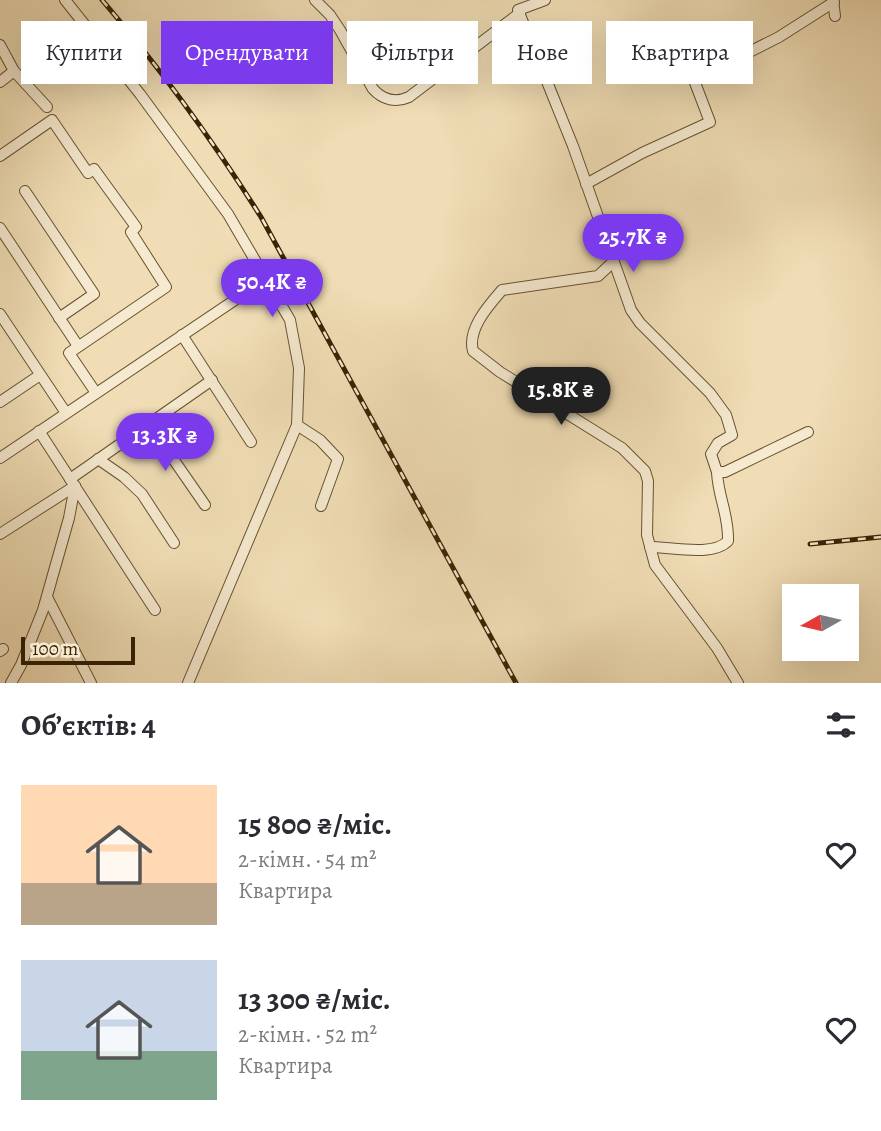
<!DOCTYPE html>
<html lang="uk">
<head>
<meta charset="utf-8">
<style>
	body { margin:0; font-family:Alegreya,serif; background:#f2f2f3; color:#2b2b33; height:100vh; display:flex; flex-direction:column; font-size:26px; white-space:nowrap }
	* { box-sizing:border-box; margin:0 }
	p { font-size:23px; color:#7c7c81 }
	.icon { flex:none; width:38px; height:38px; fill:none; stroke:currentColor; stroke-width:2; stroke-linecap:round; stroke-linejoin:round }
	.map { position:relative; height:683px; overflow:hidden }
	.panel { display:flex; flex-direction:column; background:#fff; flex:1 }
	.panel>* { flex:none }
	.guide { position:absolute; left:21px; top:21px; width:840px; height:63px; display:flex; gap:14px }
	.needle { width:46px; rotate:262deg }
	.buttons { position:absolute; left:782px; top:584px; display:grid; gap:14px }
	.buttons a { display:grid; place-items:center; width:77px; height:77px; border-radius:0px; background:#fff; box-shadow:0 7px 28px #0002; font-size:35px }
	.scale { position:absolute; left:21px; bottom:18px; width:114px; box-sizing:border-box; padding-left:7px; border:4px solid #3b2403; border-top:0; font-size:19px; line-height:24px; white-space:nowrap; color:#3b2403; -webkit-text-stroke:5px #f5e9cf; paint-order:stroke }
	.price { position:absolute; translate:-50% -60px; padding:0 16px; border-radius:24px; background:#7c3aed; color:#fff; font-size:23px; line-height:46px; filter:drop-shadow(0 2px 4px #0008) }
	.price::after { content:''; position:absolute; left:50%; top:42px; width:21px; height:16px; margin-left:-10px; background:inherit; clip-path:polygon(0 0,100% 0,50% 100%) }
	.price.current { background:#222; color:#fff }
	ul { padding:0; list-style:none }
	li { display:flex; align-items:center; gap:21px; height:175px; padding:0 21px }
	li span { display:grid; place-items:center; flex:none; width:196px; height:140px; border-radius:0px; color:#555 }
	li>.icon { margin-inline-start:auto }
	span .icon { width:84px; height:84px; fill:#fffc; stroke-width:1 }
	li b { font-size:30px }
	h2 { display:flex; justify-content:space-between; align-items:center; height:84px; padding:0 21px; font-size:30px }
	.chip { padding:0 24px; border-radius:0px; background:#fff; box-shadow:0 7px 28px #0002; font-size:24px; line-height:63px }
	.chip.current { background:#7c3aed; color:#fff }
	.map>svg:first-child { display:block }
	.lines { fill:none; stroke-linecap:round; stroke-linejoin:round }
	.minor-casing { stroke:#685230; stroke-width:12 }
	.minor { stroke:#f5e9cf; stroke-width:10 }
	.rail-casing { stroke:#3b2403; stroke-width:5 }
	.rail { stroke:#f5e9cf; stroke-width:2.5; stroke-dasharray:8; stroke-linecap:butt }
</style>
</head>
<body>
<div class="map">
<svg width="881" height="683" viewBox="0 0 881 683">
	<rect width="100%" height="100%" fill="#f0ddb5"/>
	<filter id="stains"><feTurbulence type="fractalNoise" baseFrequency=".00286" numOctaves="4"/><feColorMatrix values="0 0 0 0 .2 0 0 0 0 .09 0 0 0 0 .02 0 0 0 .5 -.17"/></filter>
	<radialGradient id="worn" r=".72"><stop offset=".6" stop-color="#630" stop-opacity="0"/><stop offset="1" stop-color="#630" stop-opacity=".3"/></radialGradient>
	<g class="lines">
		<defs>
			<g id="minor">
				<path d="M65,0L140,94L228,214L290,320L299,368L297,425L188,683"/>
				<path d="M315,0L330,15L340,30L373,89C383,100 396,103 409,97L520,13"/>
				<path d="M545,0L518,10L573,146L631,310L640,323L710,393L726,415L732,435L718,443L711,454L717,472H725L808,432"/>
				<path d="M833,0L835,16"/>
				<path d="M0,45L14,71L0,82"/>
				<path d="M14,71L47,107"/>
				<path d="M0,156L52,120L88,173L94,169L136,227L131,232L166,287L69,353L96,393"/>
				<path d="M586,184L642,153L710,122L694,80L779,37L834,2"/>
				<path d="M25,191L94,294L59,318"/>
				<path d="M0,228L78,346"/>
				<path d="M613,262L598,276L502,290C489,305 467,329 473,351L500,372L622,448L645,471L648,481L647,535L655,565L717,648L738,683"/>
				<path d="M0,314L66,413"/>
				<path d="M182,335L251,442"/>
				<path d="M0,402L40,375"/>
				<path d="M149,424L205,505"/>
				<path d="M297,425L320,440L338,459L321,506"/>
				<path d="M39,431L155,610"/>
				<path d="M0,458L266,279"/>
				<path d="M98,459L124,477L142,494L174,543"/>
				<path d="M70,479L212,380"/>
				<path d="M0,534L75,486"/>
				<path d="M650,547C671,547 713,557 728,541C729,515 718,497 717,472"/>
				<path d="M47,597L91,683"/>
				<path d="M0,651L3,649"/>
				<path d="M11,683L21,665L43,610L69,518L75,486"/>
			</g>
		</defs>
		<use href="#minor" class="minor-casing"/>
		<use href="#minor" class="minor"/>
		<defs>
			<g id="rail">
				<path d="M102,0C161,69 213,141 261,217L516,683"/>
				<path d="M810,544L881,537"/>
			</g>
		</defs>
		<use href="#rail" class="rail-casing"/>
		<use href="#rail" class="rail"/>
	</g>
	<rect width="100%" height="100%" filter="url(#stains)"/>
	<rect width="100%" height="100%" fill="url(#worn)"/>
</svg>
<div class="buttons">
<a><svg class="needle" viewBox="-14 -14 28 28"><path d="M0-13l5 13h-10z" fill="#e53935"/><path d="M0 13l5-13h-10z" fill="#7c7c81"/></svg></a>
</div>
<div class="scale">100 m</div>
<b class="price" style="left:633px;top:274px">25.7K ₴</b>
<b class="price" style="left:272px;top:319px">50.4K ₴</b>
<b class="price current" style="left:561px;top:427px">15.8K ₴</b>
<b class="price" style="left:165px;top:473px">13.3K ₴</b>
<div class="guide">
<a class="chip">Купити</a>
<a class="chip current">Орендувати</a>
<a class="chip">Фільтри</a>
<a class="chip">Нове</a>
<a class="chip">Квартира</a>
</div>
</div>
<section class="panel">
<h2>Об’єктів: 4<svg class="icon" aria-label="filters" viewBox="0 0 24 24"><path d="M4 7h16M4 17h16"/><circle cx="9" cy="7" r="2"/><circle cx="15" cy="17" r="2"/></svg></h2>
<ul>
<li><span style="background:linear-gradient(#ffd9b3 70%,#b9a48a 0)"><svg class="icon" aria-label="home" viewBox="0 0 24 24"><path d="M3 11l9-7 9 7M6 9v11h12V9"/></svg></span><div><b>15 800 ₴/міс.</b><p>2-кімн. · 54 m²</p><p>Квартира</p></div><svg class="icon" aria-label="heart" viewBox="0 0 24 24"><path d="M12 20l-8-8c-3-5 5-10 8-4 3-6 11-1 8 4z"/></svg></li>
<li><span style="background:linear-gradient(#c9d6e8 65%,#7fa58c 0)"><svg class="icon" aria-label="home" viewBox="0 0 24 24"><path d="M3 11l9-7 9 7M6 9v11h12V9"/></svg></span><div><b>13 300 ₴/міс.</b><p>2-кімн. · 52 m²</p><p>Квартира</p></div><svg class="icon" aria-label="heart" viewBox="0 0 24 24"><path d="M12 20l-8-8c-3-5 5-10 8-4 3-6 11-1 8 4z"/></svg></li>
</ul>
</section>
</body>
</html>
